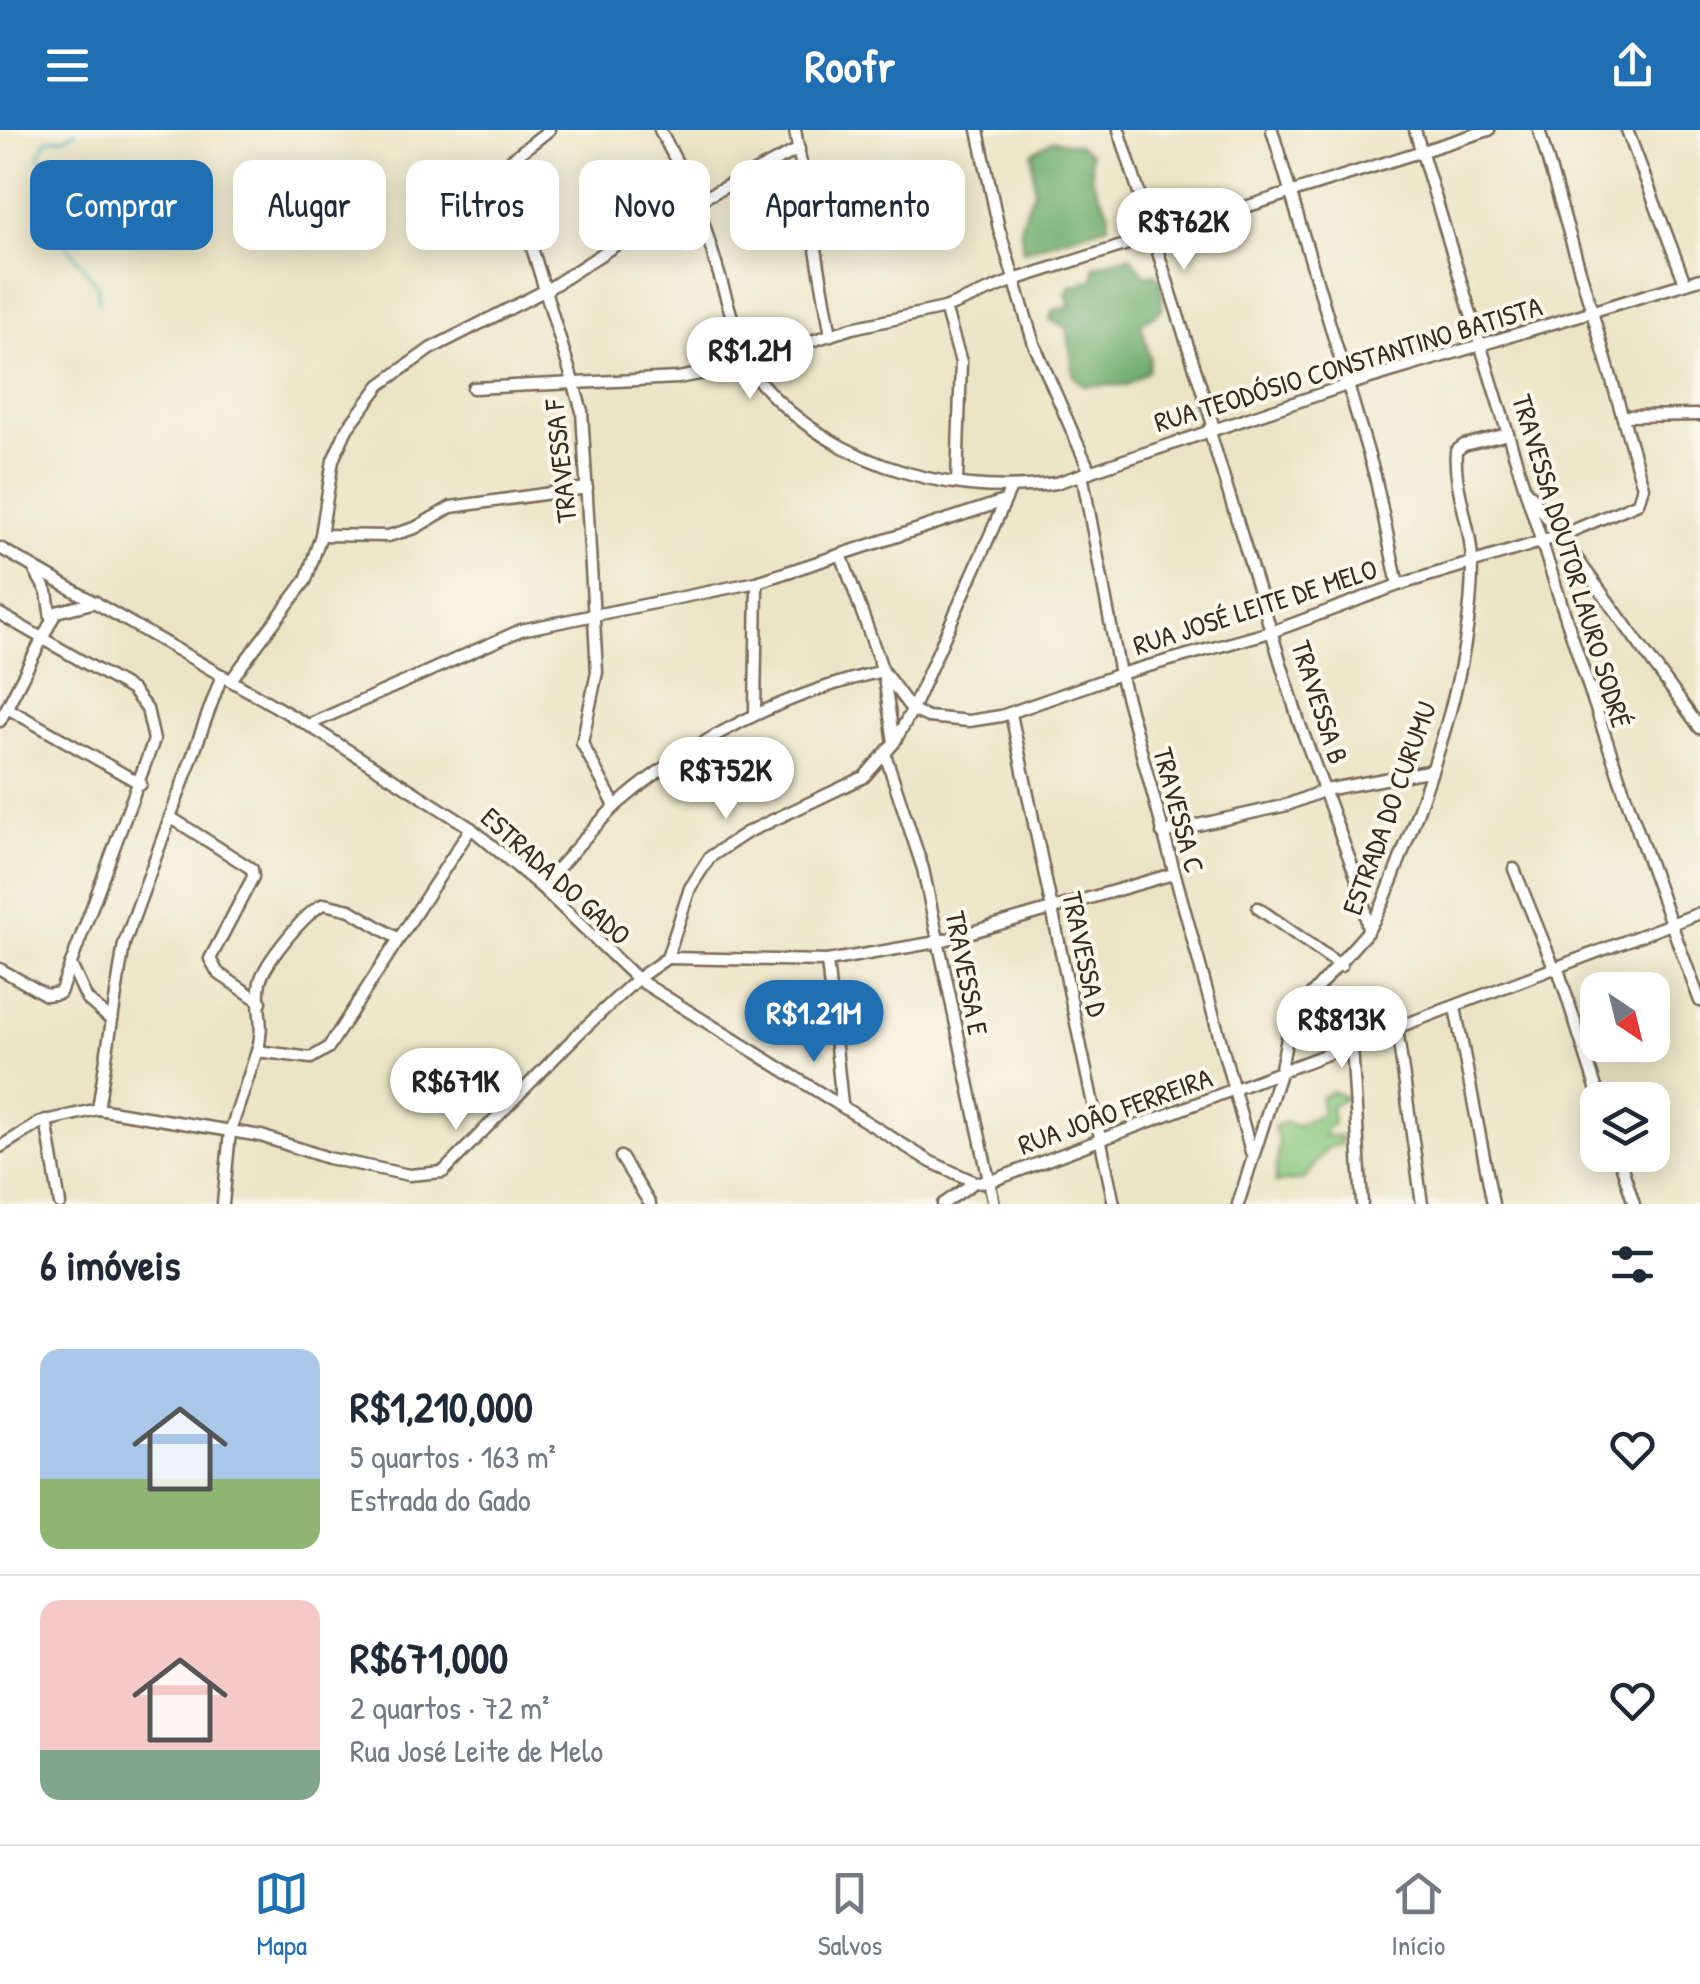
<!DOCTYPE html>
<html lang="pt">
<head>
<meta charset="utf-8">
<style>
	body { margin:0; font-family:"Patrick Hand",sans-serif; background:#f2f2f3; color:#1f2937; height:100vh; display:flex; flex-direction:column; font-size:38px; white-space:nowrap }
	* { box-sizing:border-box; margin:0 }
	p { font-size:32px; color:#747a83 }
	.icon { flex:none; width:55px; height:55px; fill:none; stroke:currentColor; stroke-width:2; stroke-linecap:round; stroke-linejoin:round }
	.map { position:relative; height:1074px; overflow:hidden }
	.details { display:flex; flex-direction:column; background:#fff; flex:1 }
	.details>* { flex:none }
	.hud { position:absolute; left:30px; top:30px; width:1000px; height:90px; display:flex; gap:20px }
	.needle { width:65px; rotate:145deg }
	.fabs { position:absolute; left:1580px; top:842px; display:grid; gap:20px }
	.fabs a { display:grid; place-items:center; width:90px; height:90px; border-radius:20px; background:#fff; box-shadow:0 5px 25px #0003; font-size:50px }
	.price { position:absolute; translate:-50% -85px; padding:0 22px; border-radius:35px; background:#fff; color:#222; font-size:32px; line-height:65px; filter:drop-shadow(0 2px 5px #0008) }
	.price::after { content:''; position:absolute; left:50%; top:60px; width:30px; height:22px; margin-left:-15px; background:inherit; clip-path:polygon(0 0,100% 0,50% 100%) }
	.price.selected { background:#1f6fb2; color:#fff }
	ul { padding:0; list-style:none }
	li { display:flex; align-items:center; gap:30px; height:250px; padding:0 40px }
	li+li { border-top:2px solid #e0e1e3 }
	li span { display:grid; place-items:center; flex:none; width:280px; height:200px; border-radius:20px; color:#555 }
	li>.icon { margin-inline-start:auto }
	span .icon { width:120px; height:120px; fill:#fffc; stroke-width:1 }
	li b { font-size:42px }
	h2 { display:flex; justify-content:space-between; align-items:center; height:120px; padding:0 40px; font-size:42px }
	.tag { padding:0 35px; border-radius:20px; background:#fff; box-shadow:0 5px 25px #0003; font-size:35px; line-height:90px }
	.tag.selected { background:#1f6fb2; color:#fff }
	header { display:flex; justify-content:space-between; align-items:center; height:130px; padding:0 40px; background:#1f6fb2; color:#fff; font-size:45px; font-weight:700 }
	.menu { display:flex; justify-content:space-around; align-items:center; height:140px; border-top:2px solid #e0e1e3; background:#fff; font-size:28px; color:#747a83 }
	.menu a { display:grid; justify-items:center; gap:5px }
	.menu .selected { color:#1f6fb2 }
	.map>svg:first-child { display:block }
	.green { fill:#86c67d; stroke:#60784e; stroke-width:2.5 }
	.forest { fill:#6cab6c; stroke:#546a45; stroke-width:2.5 }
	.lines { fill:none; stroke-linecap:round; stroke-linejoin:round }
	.stream { stroke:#46b5c0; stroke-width:2.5 }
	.minor-casing { stroke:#796b59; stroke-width:15 }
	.minor { stroke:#fff; stroke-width:10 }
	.labels { text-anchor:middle; stroke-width:8; stroke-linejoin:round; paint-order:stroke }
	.street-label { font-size:28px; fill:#3b2a1e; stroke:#fbf7ec }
</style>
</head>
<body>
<header><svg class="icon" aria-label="menu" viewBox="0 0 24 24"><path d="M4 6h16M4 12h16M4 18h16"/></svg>Roofr<svg class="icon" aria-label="share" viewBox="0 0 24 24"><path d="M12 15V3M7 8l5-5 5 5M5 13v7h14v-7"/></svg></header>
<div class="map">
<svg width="1700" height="1074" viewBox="0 0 1700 1074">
	<rect width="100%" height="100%" fill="#fbf7ec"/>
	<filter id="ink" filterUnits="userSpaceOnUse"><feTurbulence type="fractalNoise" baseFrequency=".01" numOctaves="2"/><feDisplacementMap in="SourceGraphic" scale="20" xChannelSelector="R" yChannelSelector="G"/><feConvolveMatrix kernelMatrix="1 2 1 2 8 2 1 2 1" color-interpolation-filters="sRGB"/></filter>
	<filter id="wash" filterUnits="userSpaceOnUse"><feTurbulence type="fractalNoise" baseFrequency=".0048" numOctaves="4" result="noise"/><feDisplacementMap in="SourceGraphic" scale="40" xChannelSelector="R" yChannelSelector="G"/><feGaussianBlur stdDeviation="2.25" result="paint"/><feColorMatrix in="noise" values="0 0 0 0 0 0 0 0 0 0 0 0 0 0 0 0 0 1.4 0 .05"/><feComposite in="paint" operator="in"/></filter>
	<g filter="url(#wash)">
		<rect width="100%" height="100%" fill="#ebe5c6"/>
		<path class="green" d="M1332,961L1348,968L1331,975L1333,995L1327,996L1324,1006H1340L1341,1014L1327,1018L1303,1050L1275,1053L1279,1013L1274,996L1287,992L1296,996L1322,983L1321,968Z"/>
		<g class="forest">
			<path d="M1053,10L1078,15L1090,24L1092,49L1109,82L1108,95L1023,121L1020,96L1034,60L1032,23Z"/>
			<path d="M1130,126L1146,146L1155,144L1162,154V180L1141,193L1150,228L1148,241L1127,255L1084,256L1074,247L1067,197L1050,190L1052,181L1071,176L1066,164L1071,156L1094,149V136Z"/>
		</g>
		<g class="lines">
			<path class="stream" d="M76,0L66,8L47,10L39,25L57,69V92L64,111L97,155L99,172"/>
		</g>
	</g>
	<g filter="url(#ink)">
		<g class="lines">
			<defs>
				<g id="minor">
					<path d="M549,0L512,29L511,49L582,281L597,542L582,613L615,676"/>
					<path d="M660,0L697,71L746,234C814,329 943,370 1056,353L1347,255L1700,149"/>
					<path d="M795,0L831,205"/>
					<path d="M978,0L999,99L1034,214L1090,342"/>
					<path d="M1119,0L1214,298"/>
					<path d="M1272,0L1375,346L1398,455"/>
					<path d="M1415,0C1504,293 1591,585 1700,871"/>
					<path d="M1627,0L1685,153"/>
					<path d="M945,178L961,232L957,353"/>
					<path d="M473,258L678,248L721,240L852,198L945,178L1017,149L1489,0"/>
					<path d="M1623,286L1700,285"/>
					<path d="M1209,299L1299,592L1362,763L1368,800"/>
					<path d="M1082,344L1120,544L1251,1022"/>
					<path d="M1530,364L1700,598"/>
					<path d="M321,405L388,406L415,398L451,377L587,358"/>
					<path d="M0,418L308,595L471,698L541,757L637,849L931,1032L975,1052H989L1700,783"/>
					<path d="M842,427L883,541L894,612"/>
					<path d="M34,439L47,462L51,488"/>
					<path d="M0,484L132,560L147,579L154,610L60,863L46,865L0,839"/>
					<path d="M883,541L912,580L928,587L969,591L1001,586L1120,544L1274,501L1398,455L1560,406L1638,373L1643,357L1539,0"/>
					<path d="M231,550L306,450L321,405L333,330L347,299L380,255L430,219L548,159L628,107L799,19"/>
					<path d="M7,578L141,654"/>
					<path d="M755,583L757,452"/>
					<path d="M1011,584L1114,1074"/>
					<path d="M0,591L56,482L96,472"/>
					<path d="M308,595L521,500L757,452L1004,371"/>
					<path d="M885,624L923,739L994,1074"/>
					<path d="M170,687L252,739L253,747L210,829L218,843L261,872"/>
					<path d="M1162,703L1287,675L1325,660L1428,641"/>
					<path d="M1514,739L1555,840"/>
					<path d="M541,757C567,730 592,697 619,673C694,608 787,563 883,541"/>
					<path d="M1258,778L1341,836"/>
					<path d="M667,828L827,831L937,812L1173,744"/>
					<path d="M827,831L842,974"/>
					<path d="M72,837L87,869L110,889"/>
					<path d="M1558,839L1600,970"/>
					<path d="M1455,877L1493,1074"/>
					<path d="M1397,899L1422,1074"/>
					<path d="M1352,916L1362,1074"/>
					<path d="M257,921C266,894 255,876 260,852C264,833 307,780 324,774L350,780L397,808"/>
					<path d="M98,979L124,814L222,545"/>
					<path d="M46,990L60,1074"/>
					<path d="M0,1017L41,992L98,979L261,1006L328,1028L409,1045L443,1042L578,904L637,849L667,828L690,758L710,727L746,703L864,647L894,613L912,580L1010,360"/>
					<path d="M1618,1025L1634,1074"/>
					<path d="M621,1027L650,1074"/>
					<path d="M223,1074L230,1002L257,921L311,928L328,918L471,698"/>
					<path d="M943,1074L975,1052"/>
					<path d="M1238,1074L1280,943L1289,898L1310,866L1368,801L1383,773C1424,668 1472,547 1472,434C1472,396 1453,358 1456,321L1464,315L1508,304"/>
				</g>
			</defs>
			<use href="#minor" class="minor-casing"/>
			<use href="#minor" class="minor"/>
		</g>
	</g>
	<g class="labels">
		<g class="street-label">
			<text transform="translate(1348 234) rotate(-17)" y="10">RUA TEODÓSIO CONSTANTINO BATISTA</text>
			<text transform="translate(560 331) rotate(-96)" y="10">TRAVESSA F</text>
			<text transform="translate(1572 431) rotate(73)" y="10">TRAVESSA DOUTOR LAURO SODRÉ</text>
			<text transform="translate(1255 477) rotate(-18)" y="10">RUA JOSÉ LEITE DE MELO</text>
			<text transform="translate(1320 572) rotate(72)" y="10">TRAVESSA B</text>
			<text transform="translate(1389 678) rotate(-70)" y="10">ESTRADA DO CURUMU</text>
			<text transform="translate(1179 680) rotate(75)" y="10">TRAVESSA C</text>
			<text transform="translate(556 746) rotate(42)" y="10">ESTRADA DO GADO</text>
			<text transform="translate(1085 824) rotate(78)" y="10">TRAVESSA D</text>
			<text transform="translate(967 843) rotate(79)" y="10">TRAVESSA E</text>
			<text transform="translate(1115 981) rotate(-20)" y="10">RUA JOÃO FERREIRA</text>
		</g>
	</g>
</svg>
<div class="fabs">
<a><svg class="needle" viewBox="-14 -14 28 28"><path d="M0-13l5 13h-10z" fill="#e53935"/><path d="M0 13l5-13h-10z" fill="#747a83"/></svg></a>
<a><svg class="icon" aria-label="layers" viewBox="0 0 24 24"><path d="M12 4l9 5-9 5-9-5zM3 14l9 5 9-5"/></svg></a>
</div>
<b class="price" style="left:1184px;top:143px">R$762K</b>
<b class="price" style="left:750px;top:272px">R$1.2M</b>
<b class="price" style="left:726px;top:692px">R$752K</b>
<b class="price selected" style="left:814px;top:935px">R$1.21M</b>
<b class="price" style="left:1342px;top:941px">R$813K</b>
<b class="price" style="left:456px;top:1003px">R$671K</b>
<div class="hud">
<a class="tag selected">Comprar</a>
<a class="tag">Alugar</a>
<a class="tag">Filtros</a>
<a class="tag">Novo</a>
<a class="tag">Apartamento</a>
</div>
</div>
<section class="details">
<h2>6 imóveis<svg class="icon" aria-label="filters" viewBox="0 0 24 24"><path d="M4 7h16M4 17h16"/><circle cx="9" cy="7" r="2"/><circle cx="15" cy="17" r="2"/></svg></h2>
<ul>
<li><span style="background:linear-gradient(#a9c7e8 65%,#8fb573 0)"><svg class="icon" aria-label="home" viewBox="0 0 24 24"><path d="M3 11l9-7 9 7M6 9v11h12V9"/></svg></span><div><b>R$1,210,000</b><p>5 quartos · 163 m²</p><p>Estrada do Gado</p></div><svg class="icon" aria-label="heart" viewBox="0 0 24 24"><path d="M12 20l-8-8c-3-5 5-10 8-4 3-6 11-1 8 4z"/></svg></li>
<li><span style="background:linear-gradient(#f6c9c9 75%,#7fa58c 0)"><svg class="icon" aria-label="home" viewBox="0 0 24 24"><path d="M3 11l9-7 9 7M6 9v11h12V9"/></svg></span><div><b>R$671,000</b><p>2 quartos · 72 m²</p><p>Rua José Leite de Melo</p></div><svg class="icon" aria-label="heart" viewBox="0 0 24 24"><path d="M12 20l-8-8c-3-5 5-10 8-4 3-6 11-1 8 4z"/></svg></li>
</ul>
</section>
<nav class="menu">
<a class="selected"><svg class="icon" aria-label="map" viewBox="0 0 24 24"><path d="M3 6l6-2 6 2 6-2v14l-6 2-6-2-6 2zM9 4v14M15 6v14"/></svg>Mapa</a>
<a><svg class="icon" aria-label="saved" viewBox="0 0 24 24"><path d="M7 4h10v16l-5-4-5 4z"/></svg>Salvos</a>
<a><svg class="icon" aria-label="home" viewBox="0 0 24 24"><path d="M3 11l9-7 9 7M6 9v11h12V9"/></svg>Início</a>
</nav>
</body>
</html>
